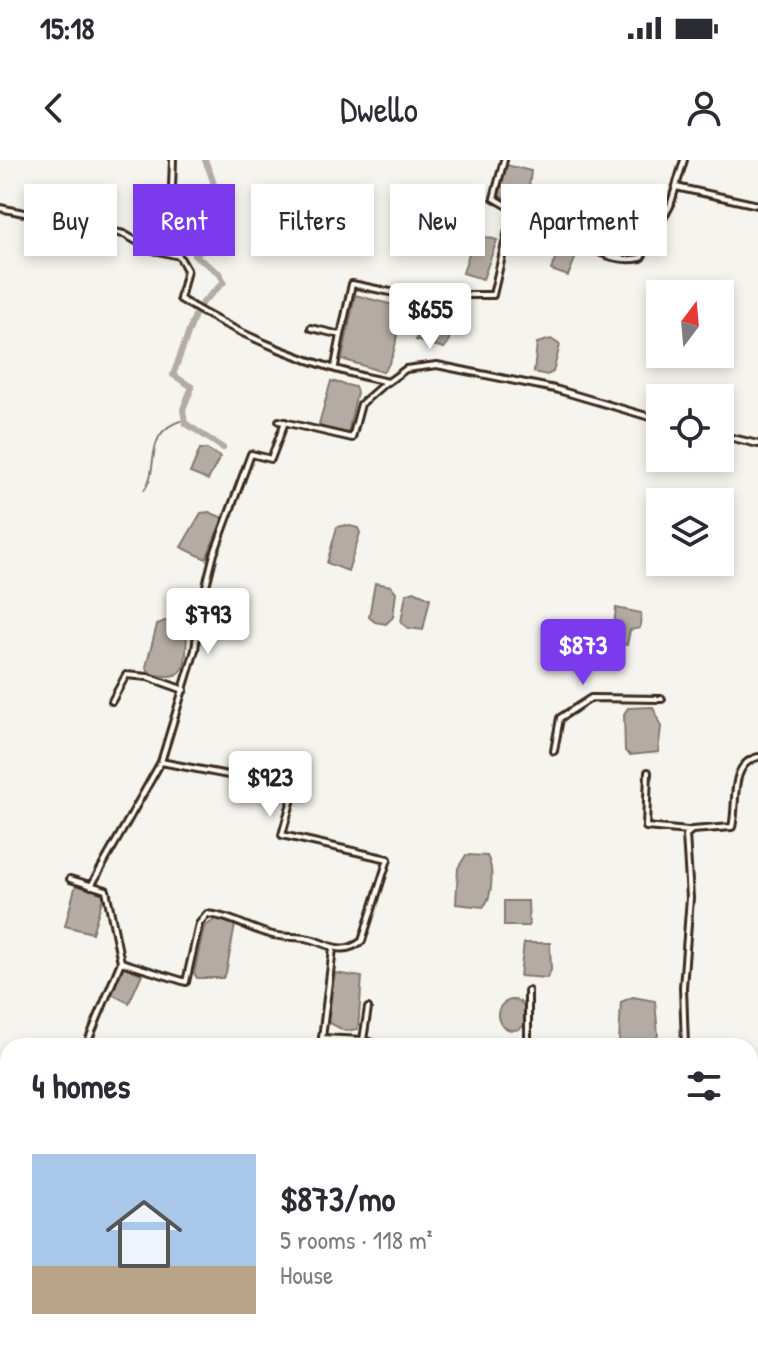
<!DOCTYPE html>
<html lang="en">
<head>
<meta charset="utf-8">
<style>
	body { margin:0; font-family:"Patrick Hand",sans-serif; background:#f7f7f7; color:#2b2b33; height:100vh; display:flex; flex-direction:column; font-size:30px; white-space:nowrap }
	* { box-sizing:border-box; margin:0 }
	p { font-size:26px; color:#7c7c81 }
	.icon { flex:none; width:44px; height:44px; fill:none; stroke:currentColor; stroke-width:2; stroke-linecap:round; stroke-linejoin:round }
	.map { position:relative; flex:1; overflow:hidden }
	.side { position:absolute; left:0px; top:878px; width:758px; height:312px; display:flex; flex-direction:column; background:#fff; border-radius:24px 24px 0 0; box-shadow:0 4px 12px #0003 }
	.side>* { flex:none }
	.banner { position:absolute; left:24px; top:24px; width:710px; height:72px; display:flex; gap:16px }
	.needle { width:52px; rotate:16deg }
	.fabs { position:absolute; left:646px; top:120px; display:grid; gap:16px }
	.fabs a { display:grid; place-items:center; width:88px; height:88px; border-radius:0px; background:#fff; box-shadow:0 4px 12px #0003; font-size:40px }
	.price { position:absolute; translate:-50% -68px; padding:0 18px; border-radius:8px; background:#fff; color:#222; font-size:26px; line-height:52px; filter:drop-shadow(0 2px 4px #0008) }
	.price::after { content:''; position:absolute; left:50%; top:48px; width:24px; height:18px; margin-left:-12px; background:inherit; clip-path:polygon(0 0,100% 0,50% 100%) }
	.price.current { background:#7c3aed; color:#fff }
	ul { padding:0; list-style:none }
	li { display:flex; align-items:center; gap:24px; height:200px; padding:0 32px }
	li span { display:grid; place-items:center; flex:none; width:224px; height:160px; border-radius:0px; color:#555 }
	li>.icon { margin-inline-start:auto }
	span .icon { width:96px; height:96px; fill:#fffc; stroke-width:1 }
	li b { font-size:34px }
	h2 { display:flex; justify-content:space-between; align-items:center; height:96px; padding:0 32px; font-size:34px }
	.chip { padding:0 28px; border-radius:0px; background:#fff; box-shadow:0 4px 12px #0003; font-size:28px; line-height:72px }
	.chip.current { background:#7c3aed; color:#fff }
	.status { display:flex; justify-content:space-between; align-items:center; height:56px; padding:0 40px; background:#fff; direction:ltr }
	.status svg { height:22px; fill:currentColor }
	header { display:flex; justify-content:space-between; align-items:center; height:104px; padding:0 32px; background:#fff; font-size:36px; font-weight:600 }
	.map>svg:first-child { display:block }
	.water { fill:#b4aca4; stroke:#84786e; stroke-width:2 }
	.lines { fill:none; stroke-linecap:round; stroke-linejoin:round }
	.stream { stroke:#84786e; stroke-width:2 }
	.canal { stroke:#b4aca4; stroke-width:6 }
	.street-casing { stroke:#3b2a1e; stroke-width:10 }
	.street { stroke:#fdfcf7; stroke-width:4 }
</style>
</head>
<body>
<div class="status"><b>15:18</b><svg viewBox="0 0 49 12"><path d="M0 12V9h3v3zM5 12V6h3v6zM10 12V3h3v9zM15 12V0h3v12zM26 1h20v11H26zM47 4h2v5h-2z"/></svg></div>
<header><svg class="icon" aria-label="back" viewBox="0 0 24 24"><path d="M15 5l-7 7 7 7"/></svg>Dwello<svg class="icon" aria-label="person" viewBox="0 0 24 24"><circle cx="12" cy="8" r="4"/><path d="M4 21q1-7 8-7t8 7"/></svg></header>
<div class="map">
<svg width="758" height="1190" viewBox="0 0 758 1190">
	<rect width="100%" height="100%" fill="#f5f4ee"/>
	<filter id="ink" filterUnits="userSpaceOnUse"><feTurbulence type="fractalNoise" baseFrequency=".0125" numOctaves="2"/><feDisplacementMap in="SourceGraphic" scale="16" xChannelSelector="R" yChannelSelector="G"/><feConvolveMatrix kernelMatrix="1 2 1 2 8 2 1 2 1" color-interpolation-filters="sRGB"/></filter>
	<g filter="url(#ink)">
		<g class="water">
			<path d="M506,5L531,11L528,35L524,43L499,36Z"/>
			<path d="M442,49L455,51L460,55L450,81L443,84L429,77Z"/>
			<path d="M632,51L649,54L655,59L649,81L637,94L616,90L619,76Z"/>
			<path d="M475,74L497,80L483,119L463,113Z"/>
			<path d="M568,82L579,89L568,116L551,110L561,83Z"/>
			<path d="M355,135L393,145L399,152C398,169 396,200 383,212L342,199Z"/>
			<path d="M427,141L456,145L448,183L444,188L416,180Z"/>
			<path d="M551,179L560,185L553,212L547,215L534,212L537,183Z"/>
			<path d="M331,221L355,227L357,232L348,273L322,267L319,264Z"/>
			<path d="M200,289H207L220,297L208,320L190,313Z"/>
			<path d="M209,352L223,358L206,399L181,387L201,353Z"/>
			<path d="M346,365L358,368L360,373L348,411L327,403L337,367Z"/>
			<path d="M375,423L391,426L396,432L393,457L386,464L375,462L369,457Z"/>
			<path d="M414,431L430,438L423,470L408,468L401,462L406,434Z"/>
			<path d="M616,448L641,453L640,468L630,470L627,485L612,483Z"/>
			<path d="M164,461L180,464L187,471C185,504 190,523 151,514L146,507L157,465Z"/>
			<path d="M653,547L661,567L658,592L630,595L625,591L624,554L628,548Z"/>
			<path d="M466,695L487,696C494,708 493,738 483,747L456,744L458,708Z"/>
			<path d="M76,724L104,734L92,773L65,766Z"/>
			<path d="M504,741H528L529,766H504Z"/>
			<path d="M217,758L235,765L226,813L223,818H197L194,813L204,767Z"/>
			<path d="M524,783H550L551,810L547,818L520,816Z"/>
			<path d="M122,806L142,814L129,843L111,834Z"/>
			<path d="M335,813L362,817L358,869L345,871L326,861Z"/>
			<path d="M633,837L655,841L658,875L652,885L619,883L621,842Z"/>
			<circle cx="513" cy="855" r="15"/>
		</g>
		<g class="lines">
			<path class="stream" d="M144,330C161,309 141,271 184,260"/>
			<g class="canal">
				<path d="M205,0C215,23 227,61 214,85L194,95L219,113L224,122L202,143L195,155L173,215L192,227L183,249L185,263L223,288"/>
				<path d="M750,920L758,921"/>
				<path d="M0,983L8,978"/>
				<path d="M508,1190L514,1182"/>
			</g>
			<defs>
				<g id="street">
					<path d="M676,27L758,45"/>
					<path d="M630,47L663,55"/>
					<path d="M0,48L124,74L150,89L179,96L187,110L180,139C242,177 316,208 388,222L406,209L437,205L555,229L660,260"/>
					<path d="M513,49C561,39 581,109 641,98L670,46L684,0"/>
					<path d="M156,91L172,27L173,0"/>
					<path d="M311,168L341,175L335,206"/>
					<path d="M341,175L352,124L405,135H493L513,49L494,38L504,0"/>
					<path d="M279,261L352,278L361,244L385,223"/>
					<path d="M720,275L758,284"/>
					<path d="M112,541L126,515L148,517L184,530"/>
					<path d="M554,591L560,558L591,538L662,539"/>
					<path d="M648,612L646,667L688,671"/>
					<path d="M70,719L106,730L121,802"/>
					<path d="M91,726L161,602L195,490L200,450L214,394L251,294L271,299L285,262"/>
					<path d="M528,831V886"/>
					<path d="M368,848L363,880L382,886"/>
					<path d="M322,878L363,880"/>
					<path d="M86,886L121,802L186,822L199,764L207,754C231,756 249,769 273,775C285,778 298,776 310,779C331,785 342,796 362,781L388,699L282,675L295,628L161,602"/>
					<path d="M321,886L333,789"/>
					<path d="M685,886L683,827L690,738L686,675L692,670L732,667C738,645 728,604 758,597"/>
					<path d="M750,913H758"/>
					<path d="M0,943H8"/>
					<path d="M750,1112L758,1113"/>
					<path d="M166,1182L169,1190"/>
					<path d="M237,1190L240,1182"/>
				</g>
			</defs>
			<use href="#street" class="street-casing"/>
			<use href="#street" class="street"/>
		</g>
	</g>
</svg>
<div class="fabs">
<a><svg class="needle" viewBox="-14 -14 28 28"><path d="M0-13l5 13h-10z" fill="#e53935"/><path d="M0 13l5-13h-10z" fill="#7c7c81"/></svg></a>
<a><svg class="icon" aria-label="locate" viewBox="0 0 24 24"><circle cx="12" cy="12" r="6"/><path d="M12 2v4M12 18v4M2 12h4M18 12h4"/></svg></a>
<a><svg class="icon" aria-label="layers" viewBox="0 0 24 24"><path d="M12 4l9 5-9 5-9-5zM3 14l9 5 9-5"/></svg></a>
</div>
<b class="price" style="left:430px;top:191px">$655</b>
<b class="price" style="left:208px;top:496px">$793</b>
<b class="price current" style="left:583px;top:527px">$873</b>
<b class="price" style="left:270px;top:659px">$923</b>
<div class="banner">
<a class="chip">Buy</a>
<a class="chip current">Rent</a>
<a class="chip">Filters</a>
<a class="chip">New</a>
<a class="chip">Apartment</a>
</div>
<section class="side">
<h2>4 homes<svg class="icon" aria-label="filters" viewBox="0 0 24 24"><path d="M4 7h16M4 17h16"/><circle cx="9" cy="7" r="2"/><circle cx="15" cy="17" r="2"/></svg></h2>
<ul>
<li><span style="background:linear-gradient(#a9c7e8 70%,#b9a48a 0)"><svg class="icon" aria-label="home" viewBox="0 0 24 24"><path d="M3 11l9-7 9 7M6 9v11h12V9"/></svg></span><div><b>$873/mo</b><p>5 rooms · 118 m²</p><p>House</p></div></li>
</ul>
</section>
</div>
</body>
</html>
